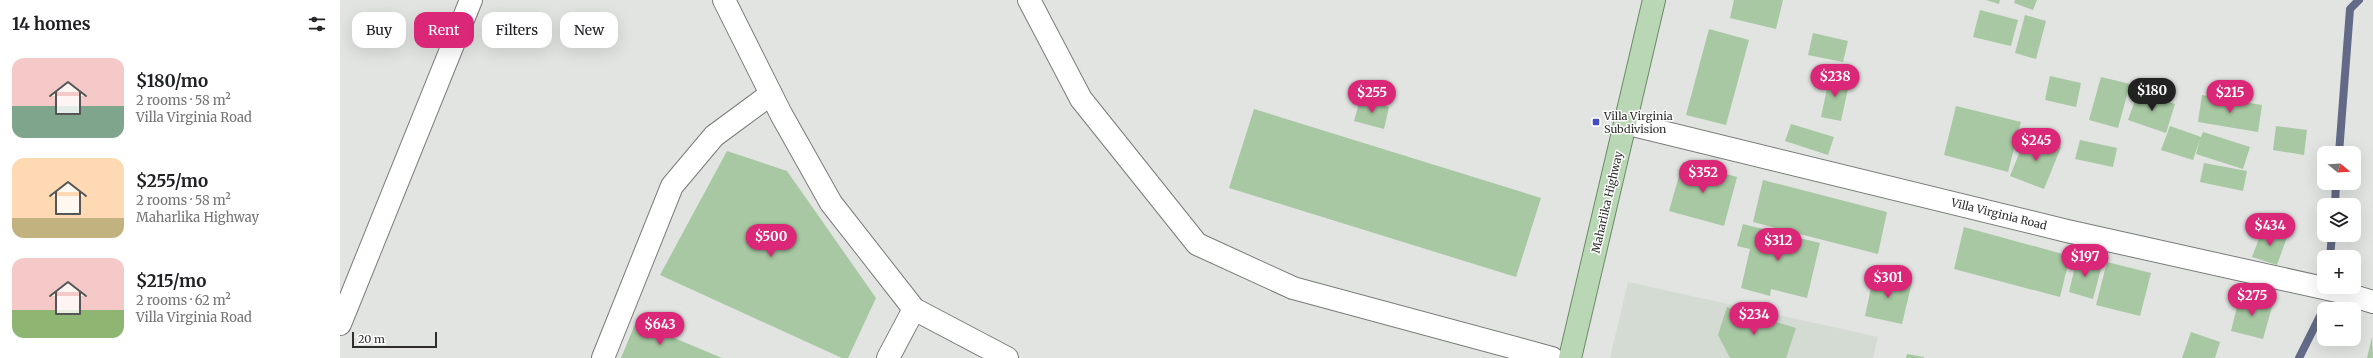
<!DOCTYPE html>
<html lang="en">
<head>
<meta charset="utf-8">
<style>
	body { margin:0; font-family:Merriweather,serif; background:#f6f6f6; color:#202124; height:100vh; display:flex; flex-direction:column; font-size:15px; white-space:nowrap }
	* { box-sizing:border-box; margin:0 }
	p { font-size:13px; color:#757577 }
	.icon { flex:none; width:22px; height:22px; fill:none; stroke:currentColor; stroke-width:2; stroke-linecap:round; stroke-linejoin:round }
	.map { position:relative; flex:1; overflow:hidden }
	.details { display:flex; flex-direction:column; background:#fff; width:340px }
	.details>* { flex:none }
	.banner { position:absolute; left:12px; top:12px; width:380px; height:36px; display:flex; gap:8px }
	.needle { width:26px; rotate:108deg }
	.tools { position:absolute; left:1977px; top:146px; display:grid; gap:8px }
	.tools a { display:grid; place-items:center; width:44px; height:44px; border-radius:8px; background:#fff; box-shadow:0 4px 16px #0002; font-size:20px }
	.scale { position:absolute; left:12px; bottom:10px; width:85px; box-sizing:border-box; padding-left:4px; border:2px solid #2e2f2d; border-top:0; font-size:11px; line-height:14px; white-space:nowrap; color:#2e2f2d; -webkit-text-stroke:3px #fff; paint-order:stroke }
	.price { position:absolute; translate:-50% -34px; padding:0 9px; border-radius:14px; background:#db2777; color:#fff; font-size:13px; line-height:26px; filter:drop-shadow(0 1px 2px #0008) }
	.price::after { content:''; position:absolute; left:50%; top:24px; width:12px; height:9px; margin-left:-6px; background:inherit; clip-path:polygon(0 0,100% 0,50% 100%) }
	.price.current { background:#222; color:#fff }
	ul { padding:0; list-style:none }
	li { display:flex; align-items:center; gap:12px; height:100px; padding:0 12px }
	li span { display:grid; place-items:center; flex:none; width:112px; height:80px; border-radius:12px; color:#555 }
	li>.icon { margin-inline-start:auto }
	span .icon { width:48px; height:48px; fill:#fffc; stroke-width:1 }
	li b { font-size:17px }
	h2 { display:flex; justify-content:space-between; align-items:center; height:48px; padding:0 12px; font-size:17px }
	.pill { padding:0 14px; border-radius:12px; background:#fff; box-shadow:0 4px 16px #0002; font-size:14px; line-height:36px }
	.pill.current { background:#db2777; color:#fff }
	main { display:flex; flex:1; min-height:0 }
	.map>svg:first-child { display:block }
	.built { fill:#d3dbd2 }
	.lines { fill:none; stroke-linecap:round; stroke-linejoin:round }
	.stream { stroke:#626a87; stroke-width:8 }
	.building { fill:#a7c8a2 }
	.minor-casing { stroke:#797c79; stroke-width:24 }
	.major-casing { stroke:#6a8b65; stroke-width:24 }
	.minor { stroke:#fff; stroke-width:22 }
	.major { stroke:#b9d7b5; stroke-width:22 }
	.poi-dot { fill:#424dc1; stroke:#fff; stroke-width:1.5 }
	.labels { text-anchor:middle; stroke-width:3; stroke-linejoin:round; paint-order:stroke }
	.poi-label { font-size:11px; fill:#2e2f2d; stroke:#fff; text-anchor:start }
	.street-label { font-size:11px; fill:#2e2f2d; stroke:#fff }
</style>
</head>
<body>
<main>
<section class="details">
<h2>14 homes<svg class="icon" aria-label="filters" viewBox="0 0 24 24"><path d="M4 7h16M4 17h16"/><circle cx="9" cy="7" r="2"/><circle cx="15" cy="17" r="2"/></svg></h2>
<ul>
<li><span style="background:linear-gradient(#f6c9c9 60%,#7fa58c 0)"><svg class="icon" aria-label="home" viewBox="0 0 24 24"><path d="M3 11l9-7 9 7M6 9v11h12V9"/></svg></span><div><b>$180/mo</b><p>2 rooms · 58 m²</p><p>Villa Virginia Road</p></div></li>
<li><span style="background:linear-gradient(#ffd9b3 75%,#c2b280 0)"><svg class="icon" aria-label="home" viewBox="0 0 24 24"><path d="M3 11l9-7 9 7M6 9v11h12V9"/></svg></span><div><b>$255/mo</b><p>2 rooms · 58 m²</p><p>Maharlika Highway</p></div></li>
<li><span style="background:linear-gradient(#f6c9c9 65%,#8fb573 0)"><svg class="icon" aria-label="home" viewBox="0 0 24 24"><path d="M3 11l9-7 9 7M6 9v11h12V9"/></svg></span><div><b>$215/mo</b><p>2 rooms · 62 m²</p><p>Villa Virginia Road</p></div></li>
</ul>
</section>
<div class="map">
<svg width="2033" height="358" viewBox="0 0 2033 358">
	<rect width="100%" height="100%" fill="#e1e4e1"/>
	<path class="built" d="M1288,282L1538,337L1533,358H1270Z"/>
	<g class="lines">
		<g class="stream">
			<path d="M1999,153L2010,9L2019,0"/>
			<path d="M1995,205L1996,183"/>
			<path d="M1990,257L1992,235"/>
			<path d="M1959,358L1982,312"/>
		</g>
	</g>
	<g class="building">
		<path d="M1394,0H1443L1436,29L1390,18Z"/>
		<path d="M1646,0H1660L1659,4Z"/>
		<path d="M1675,0H1697L1693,10L1674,3Z"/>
		<path d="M1640,10L1678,20L1671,46L1633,37Z"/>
		<path d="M1685,15L1706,21L1696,59L1675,53Z"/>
		<path d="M1369,29L1409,40L1386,125L1346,115Z"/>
		<path d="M1473,33L1508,41L1503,62L1468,55Z"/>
		<path d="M1490,74L1510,79L1501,121L1481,117Z"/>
		<path d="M1710,76L1741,83L1736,107L1705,100Z"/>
		<path d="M1761,77L1790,84L1778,128L1749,120Z"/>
		<path d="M1798,92L1835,104L1826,133L1788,120Z"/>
		<path d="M1862,95L1922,105L1918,132L1858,122Z"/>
		<path d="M1020,100L1049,107L1044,129L1014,121Z"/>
		<path d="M1616,106L1681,122L1668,172L1604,155Z"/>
		<path d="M914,109L1201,198L1176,277L889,188Z"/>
		<path d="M1451,124L1494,137L1488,155L1445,141Z"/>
		<path d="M1830,126L1861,137L1863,132L1910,147L1903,169L1856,154L1860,139L1853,160L1821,150Z"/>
		<path d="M1936,126L1967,130L1964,155L1933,150Z"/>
		<path d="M1687,134L1721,147L1704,189L1670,176Z"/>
		<path d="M1740,140L1777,148L1773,167L1735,159Z"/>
		<path d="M387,151L447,171L536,298L508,358H502L320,275Z"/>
		<path d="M1343,162L1397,177L1384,226L1329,211Z"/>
		<path d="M1864,163L1907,171L1903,191L1860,182Z"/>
		<path d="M1423,180L1547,212L1538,254L1413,222Z"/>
		<path d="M1403,224L1480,243L1467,298L1431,289L1430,296L1401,288L1410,249L1397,246Z"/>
		<path d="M1624,227L1730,256L1720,297L1614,269Z"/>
		<path d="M1923,228L1947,237L1937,265L1912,257Z"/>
		<path d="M1737,258L1762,265L1753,299L1729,292Z"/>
		<path d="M1767,262L1811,273L1800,316L1756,305Z"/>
		<path d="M1534,274L1572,282L1562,324L1525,316Z"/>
		<path d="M1900,295L1933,303L1923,339L1891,331Z"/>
		<path d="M1387,307L1456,328L1446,358H1390L1378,335Z"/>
		<path d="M296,322L382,358H281Z"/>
		<path d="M1851,332L1880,342L1875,358H1842Z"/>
		<path d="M2032,337L2033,358H2027Z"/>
		<path d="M1567,354L1584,357V358H1566Z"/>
	</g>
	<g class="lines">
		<defs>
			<g id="minor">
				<path d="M384,0L441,114L491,203L574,309L667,358"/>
				<path d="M689,0L741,99L857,244L953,288L1212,358"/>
				<path d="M1285,123L1727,231L1997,291L2033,302"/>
				<path d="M0,324L131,0"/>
				<path d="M263,358L332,186L374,136L431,94"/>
				<path d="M548,358L574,309"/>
			</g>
			<path id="major" d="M1230,358L1314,0"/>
		</defs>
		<use href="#minor" class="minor-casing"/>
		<use href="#major" class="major-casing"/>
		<use href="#minor" class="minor"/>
		<use href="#major" class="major"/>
	</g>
	<rect class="poi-dot" x="1252" y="118" width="8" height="8" rx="2"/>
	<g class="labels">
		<g class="poi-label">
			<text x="1264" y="120">Villa Virginia<tspan x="1264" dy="13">Subdivision</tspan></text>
		</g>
		<g class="street-label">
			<text transform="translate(1267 202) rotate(-77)" y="4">Maharlika Highway</text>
			<text transform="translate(1659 214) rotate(14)" y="4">Villa Virginia Road</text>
		</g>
	</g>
</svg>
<div class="tools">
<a><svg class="needle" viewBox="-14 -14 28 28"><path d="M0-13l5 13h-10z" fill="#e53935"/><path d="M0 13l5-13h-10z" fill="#757577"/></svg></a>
<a><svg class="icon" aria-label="layers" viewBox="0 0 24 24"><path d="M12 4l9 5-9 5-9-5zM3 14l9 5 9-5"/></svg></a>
<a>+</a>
<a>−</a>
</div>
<div class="scale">20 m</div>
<b class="price" style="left:1495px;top:98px">$238</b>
<b class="price current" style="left:1812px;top:112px">$180</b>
<b class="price" style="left:1032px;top:114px">$255</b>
<b class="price" style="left:1890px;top:114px">$215</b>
<b class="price" style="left:1696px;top:162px">$245</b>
<b class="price" style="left:1363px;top:194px">$352</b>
<b class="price" style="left:1930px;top:247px">$434</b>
<b class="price" style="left:431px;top:258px">$500</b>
<b class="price" style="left:1438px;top:262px">$312</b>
<b class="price" style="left:1745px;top:278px">$197</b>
<b class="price" style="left:1548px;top:299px">$301</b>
<b class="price" style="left:1912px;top:317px">$275</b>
<b class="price" style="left:1414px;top:336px">$234</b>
<b class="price" style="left:320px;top:346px">$643</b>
<div class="banner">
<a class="pill">Buy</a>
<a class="pill current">Rent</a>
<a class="pill">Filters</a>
<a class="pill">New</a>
</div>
</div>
</main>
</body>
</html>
